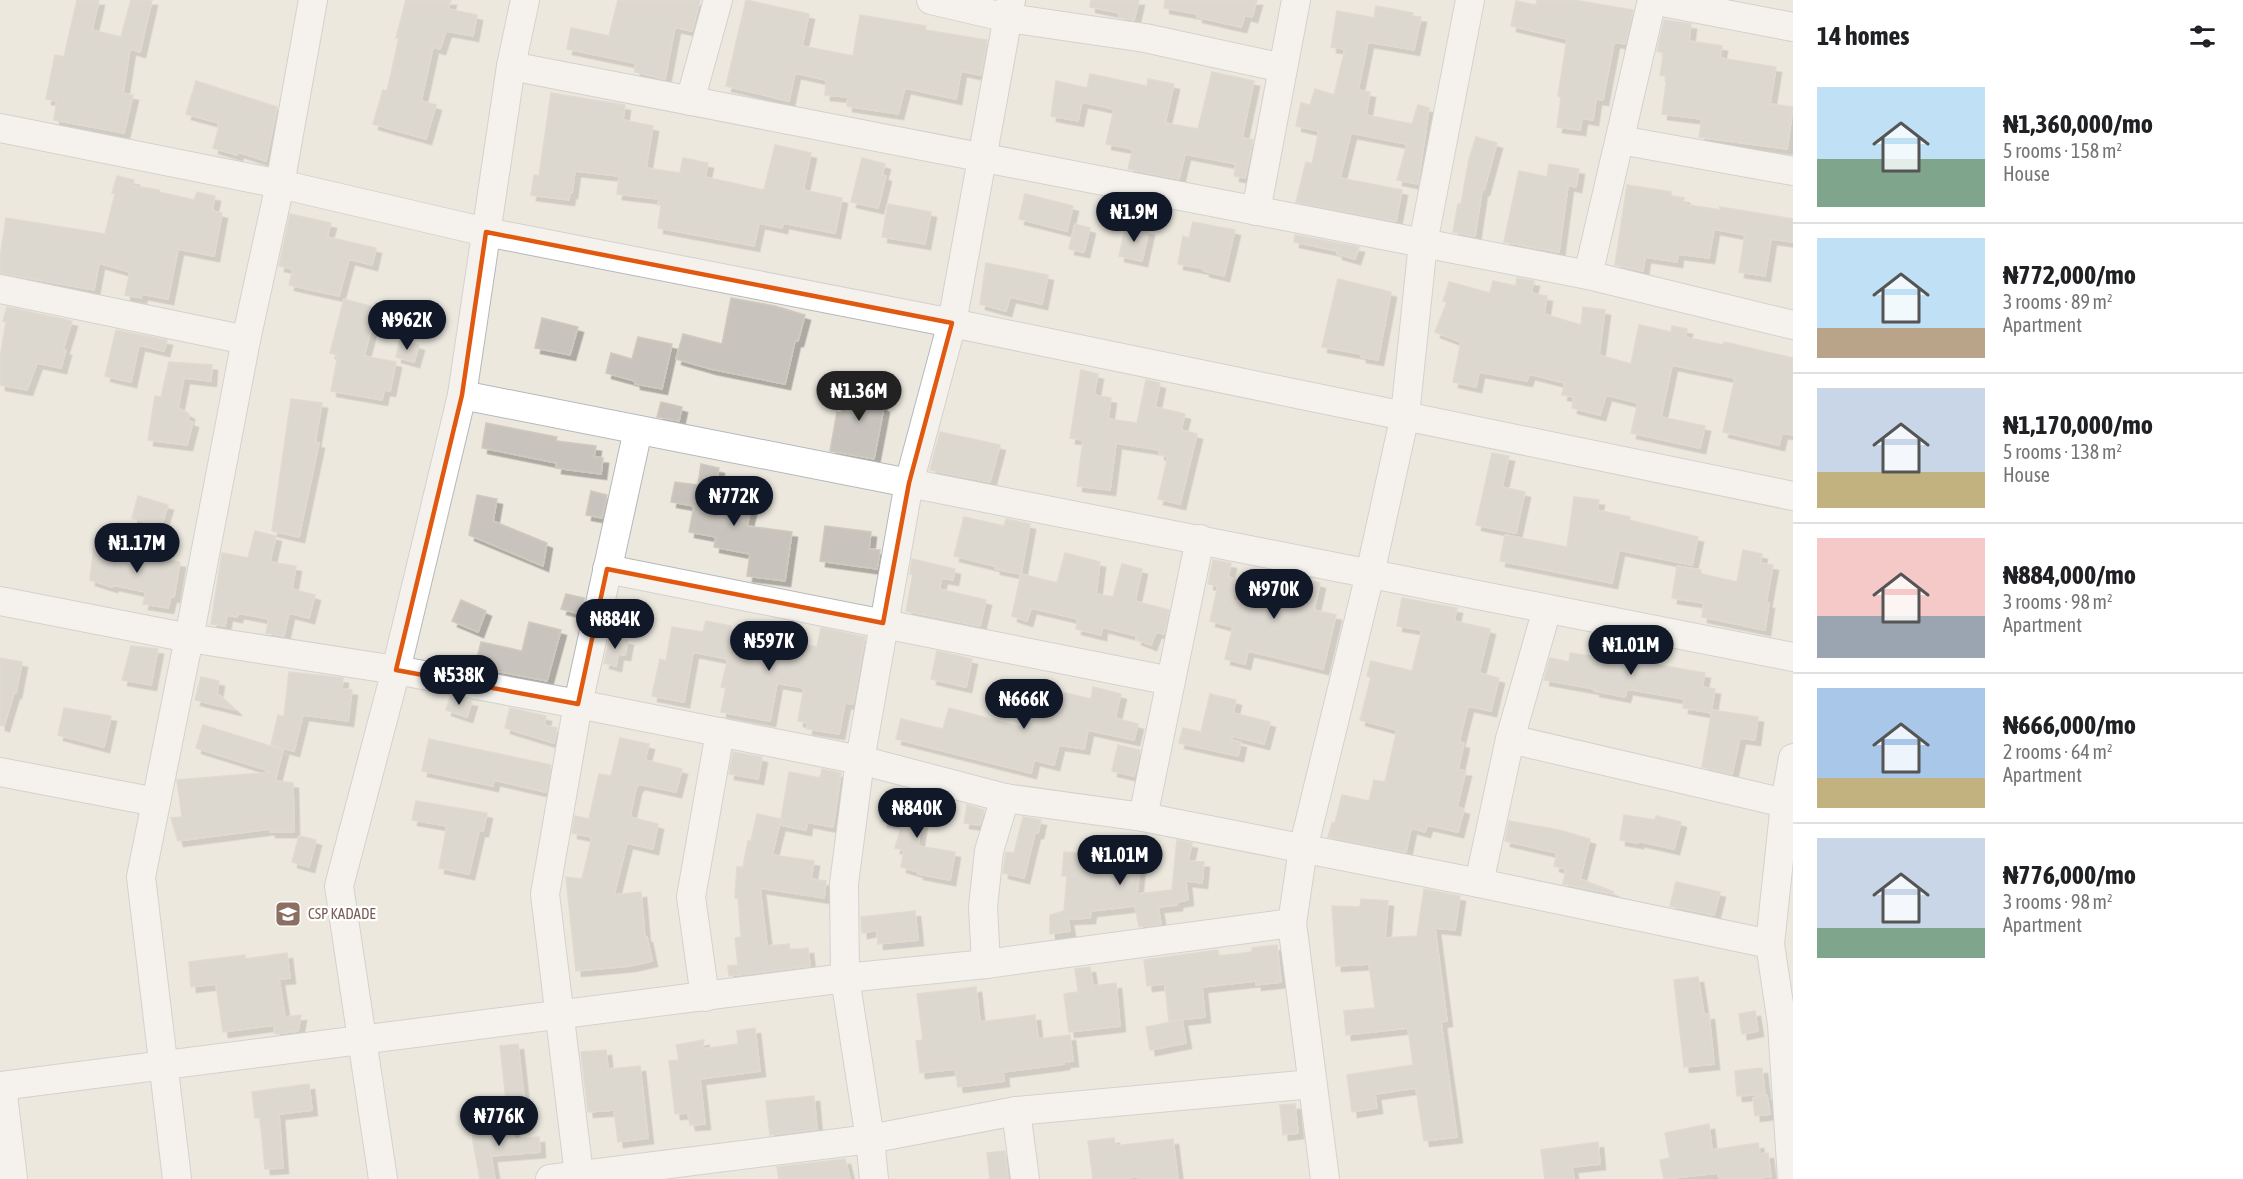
<!DOCTYPE html>
<html lang="en">
<head>
<meta charset="utf-8">
<style>
	body { margin:0; font-family:"Asap Condensed",sans-serif; background:#f6f6f6; color:#202124; height:100vh; display:flex; flex-direction:column; font-size:22px; white-space:nowrap }
	* { box-sizing:border-box; margin:0 }
	p { font-size:20px; color:#757577 }
	.icon { flex:none; width:33px; height:33px; fill:none; stroke:currentColor; stroke-width:2; stroke-linecap:round; stroke-linejoin:round }
	.map { position:relative; flex:1; overflow:hidden }
	.sheet { display:flex; flex-direction:column; background:#fff; width:450px }
	.sheet>* { flex:none }
	.price { position:absolute; translate:-50% -51px; padding:0 14px; border-radius:21px; background:#111827; color:#fff; font-size:20px; line-height:39px; filter:drop-shadow(0 2px 3px #0008) }
	.price::after { content:''; position:absolute; left:50%; top:36px; width:18px; height:14px; margin-left:-9px; background:inherit; clip-path:polygon(0 0,100% 0,50% 100%) }
	.price.active { background:#222; color:#fff }
	ul { padding:0; list-style:none }
	li { display:flex; align-items:center; gap:18px; height:150px; padding:0 24px }
	li+li { border-top:2px solid #e0e0e0 }
	li span { display:grid; place-items:center; flex:none; width:168px; height:120px; border-radius:0px; color:#555 }
	li>.icon { margin-inline-start:auto }
	span .icon { width:72px; height:72px; fill:#fffc; stroke-width:1 }
	li b { font-size:26px }
	h2 { display:flex; justify-content:space-between; align-items:center; height:72px; padding:0 24px; font-size:26px }
	main { display:flex; flex:1; min-height:0 }
	.map>svg:first-child { display:block }
	.building { fill:#c8c4bd; stroke:#d0c9bd; stroke-width:1.5; filter:url(#shadow) }
	.lines { fill:none; stroke-linecap:round; stroke-linejoin:round }
	.minor-casing { stroke:#b4b8bc; stroke-width:30 }
	.minor { stroke:#fff; stroke-width:28 }
	.marked { fill:none; stroke:#e15910; stroke-width:4.5; stroke-linejoin:round }
	.labels { text-anchor:middle; stroke-width:4.5; stroke-linejoin:round; paint-order:stroke }
	.education-label { font-size:15px; fill:#785e54; stroke:#fff; text-anchor:start }
</style>
</head>
<body>
<main>
<div class="map">
<svg width="1793" height="1179" viewBox="0 0 1793 1179">
	<defs>
		<filter id="shadow"><feDropShadow dx="5.5" dy="5.5" stdDeviation="0" flood-color="#0004"/></filter>
	</defs>
	<rect width="100%" height="100%" fill="#ece8de"/>
	<g class="building">
		<path d="M77,0H99L92,30L121,37L131,0H152L140,52L130,49L123,93L133,95L124,133L54,120L57,101L46,99L55,55L64,57Z"/>
		<path d="M406,0H451L448,9L477,15L473,36L446,31L440,49L433,47L421,101L436,105L426,139L373,124L383,90L387,91L399,38H396Z"/>
		<path d="M618,0H700L692,31L675,27L665,79L635,72V63L567,49L571,28L609,36Z"/>
		<path d="M746,0L809,14L802,46L853,56L860,15L926,26L925,30L987,40L981,75L961,71L956,99L905,88L898,114L847,106L848,97L825,95L826,80L795,73L789,101L726,86Z"/>
		<path d="M1091,0H1139L1134,20L1119,17L1120,13L1090,7Z"/>
		<path d="M1165,0H1257L1252,17L1245,15L1241,27L1197,17L1198,14L1164,8Z"/>
		<path d="M1537,0H1574L1633,10L1625,44L1614,42L1603,100L1596,99L1593,120L1582,118L1580,130L1557,127L1561,97L1558,96L1567,39L1511,26L1516,1L1536,5Z"/>
		<path d="M1376,6L1413,13L1412,16L1421,17L1414,50L1368,42L1358,90L1370,92L1366,115L1412,124L1418,105L1429,108L1418,184L1397,180L1407,144L1351,133L1340,178L1402,190L1396,221L1296,202L1306,162L1312,164L1319,131L1296,126L1301,103L1310,105L1315,89L1334,95L1345,49L1331,47L1337,11L1374,18Z"/>
		<path d="M1664,20L1691,24L1689,41L1722,46L1720,58L1776,67L1770,104L1793,107L1787,149L1699,137L1702,119L1662,114L1667,76L1660,75L1664,53L1657,51Z"/>
		<path d="M1212,72L1254,81L1242,138L1253,140L1245,178L1234,176L1236,164L1185,154L1179,179L1128,169L1133,149L1106,144L1114,109L1082,102L1078,121L1051,116L1056,81L1087,88L1090,74L1147,86L1148,79L1174,84L1165,123L1198,129Z"/>
		<path d="M196,81L277,107L266,161L238,152L237,155L213,148L219,127L218,126L219,123L186,114Z"/>
		<path d="M551,93L625,105L623,120L653,126L646,168L680,173L683,158L708,163L705,177L764,190L775,145L811,153L803,190L842,198L835,233L783,223L782,228L759,223L754,246L658,228L661,205H658L659,199L617,194L619,176L575,171L572,193H570L569,200L531,195L534,175L539,176Z"/>
		<path d="M1476,137L1497,143L1484,190H1482L1475,236L1453,232L1458,204H1461L1469,159Z"/>
		<path d="M862,158L885,164L882,175L886,176L878,208L851,202Z"/>
		<path d="M1549,164L1579,169L1576,187L1568,185L1559,252L1504,242L1519,171L1547,177Z"/>
		<path d="M117,176L134,180L133,186L159,190V192L194,200L197,192L215,196L212,211L222,213L214,256L178,249L168,299L142,294L141,298L125,295L130,272L99,263L94,290L0,273V258L6,218L105,234L115,194L112,193Z"/>
		<path d="M1627,185L1671,192V196L1684,198L1683,204L1720,210V207L1793,219V242L1771,239L1765,276L1739,272L1745,235L1714,229L1709,258L1678,254L1677,262L1645,257L1643,271L1615,265Z"/>
		<path d="M1025,194L1073,206L1067,231L1019,219Z"/>
		<path d="M888,204L931,212L925,244L882,237Z"/>
		<path d="M290,214L331,223L327,237L376,248L372,265L349,259L339,296L289,285L293,269L279,266Z"/>
		<path d="M1193,222L1235,230L1224,276L1204,271L1205,269L1178,264L1183,236L1189,238Z"/>
		<path d="M1075,224L1090,228L1084,252L1069,249Z"/>
		<path d="M1126,225L1149,230L1142,261L1119,256Z"/>
		<path d="M1295,235L1359,247L1355,259L1337,254V251L1294,242Z"/>
		<path d="M986,263L1048,275L1042,304L1010,297L1006,311L980,304Z"/>
		<path d="M1517,278L1534,281L1531,293L1547,296L1544,314L1581,325L1583,307L1605,310L1599,355L1631,364L1639,325L1671,332L1672,326L1687,329L1685,337L1723,345L1724,342L1793,358V435L1782,433L1779,445L1723,432L1735,378L1672,365L1661,417L1705,426L1700,448L1631,433L1638,403L1606,395L1600,415L1572,408L1574,397L1562,395L1565,383L1529,374L1527,381L1479,372L1476,387L1453,382L1461,342L1435,332L1447,302L1443,301L1449,282L1490,293L1493,281L1516,286Z"/>
		<path d="M1338,279L1391,292L1378,360L1361,357V354L1322,347Z"/>
		<path d="M731,298L775,306L805,315L798,341H795L785,384L711,369L676,359L683,334L722,344Z"/>
		<path d="M344,299L377,308L364,356L396,362L390,391L384,390L382,400L331,391L338,355L330,353Z"/>
		<path d="M7,307L72,321L63,350H66L61,368L37,363L27,390L0,385V358L6,322L3,321Z"/>
		<path d="M542,318L578,327L570,355L535,348Z"/>
		<path d="M116,330L167,340L164,351L139,345L131,382L105,376Z"/>
		<path d="M638,337L672,344L662,389L635,384V381L606,373L611,353L632,359Z"/>
		<path d="M400,340L419,345L414,362L396,357Z"/>
		<path d="M169,362L212,365L211,381L184,378L178,408L189,414L188,421L193,422L187,445L148,440L155,396L161,397Z"/>
		<path d="M1081,370L1098,374L1094,395L1111,398L1108,419L1137,423L1146,380L1160,383L1155,407L1185,414L1181,430L1197,434L1180,504L1158,499L1168,456L1159,454L1160,450L1116,443L1110,490L1077,486L1083,440L1070,438Z"/>
		<path d="M849,382L885,392L881,406L884,407L874,459L830,451L837,412L841,413Z"/>
		<path d="M291,399L322,403L315,442L319,443L299,537L272,531Z"/>
		<path d="M661,402L682,407L679,421L657,417Z"/>
		<path d="M486,423L557,437L556,441L596,446L594,457L603,458L601,474L556,468L557,463L482,448Z"/>
		<path d="M940,432L1000,445L990,482L930,470Z"/>
		<path d="M1492,453L1509,456L1502,487L1525,492L1516,533L1476,525Z"/>
		<path d="M701,464L719,468L714,497L752,505L747,526L792,532L785,581L747,576L750,554L714,547L716,537L689,532L694,506L671,502L675,482L698,485Z"/>
		<path d="M591,491L607,495L602,518L586,515Z"/>
		<path d="M477,495L497,499L493,521L547,543L543,566L469,535Z"/>
		<path d="M138,496L168,505L161,527L132,518Z"/>
		<path d="M1574,497L1599,500L1597,510L1630,517L1629,520L1698,537L1692,565L1619,550L1612,583L1500,561L1505,535L1567,547Z"/>
		<path d="M964,517L1004,526L1006,519L1030,524L1021,574L995,569V566L954,556Z"/>
		<path d="M825,526L871,532L869,549L880,550L877,569L820,561Z"/>
		<path d="M255,531L276,536L270,562L296,566L292,589L315,595L309,618L289,613L284,636L266,633L269,619L238,613L237,617L227,615L225,626L211,624L222,553L248,558Z"/>
		<path d="M94,546L180,562L174,597L171,596L168,608L143,604L146,592L113,585L112,587L90,580Z"/>
		<path d="M1743,550L1762,554L1760,563L1773,565L1766,603H1769L1765,630L1702,617L1704,603L1672,598L1677,566L1701,570V574L1737,582Z"/>
		<path d="M1065,553L1100,562L1096,594L1113,597L1122,564L1142,569L1135,601L1169,610L1164,634L1156,632L1151,645L1136,639L1137,636L1102,627L1101,635L1076,629L1078,619L1031,608L1027,621L1012,616L1021,574L1057,583Z"/>
		<path d="M912,559L955,569L953,580L942,578L939,589L986,600L980,626L906,611L913,574H910Z"/>
		<path d="M1213,560L1231,563L1228,577L1238,580L1232,600L1267,609L1275,572L1320,583L1314,610L1336,615L1323,669L1248,651L1245,664L1225,659L1233,627L1210,621L1218,586L1208,584Z"/>
		<path d="M566,594L584,598L581,614L561,609Z"/>
		<path d="M1402,598L1457,608L1454,621L1490,629L1479,673L1499,678L1491,711L1468,706L1459,742L1464,743L1458,770L1466,771L1457,807L1464,809L1458,832L1427,825L1425,832L1411,828L1406,852L1328,837L1332,823H1335L1342,795L1369,801L1374,780L1385,782L1397,730L1360,720L1371,677L1367,676L1371,661L1412,671L1422,630L1397,626Z"/>
		<path d="M461,600L486,611L478,632L452,621Z"/>
		<path d="M706,621L731,626L730,633L817,647L821,628L865,637L853,704L845,703L839,734L807,729L808,723L798,721L804,688L777,683L770,721L721,712L726,688L721,687L728,659L693,652L684,702L652,696L660,659L666,661L672,627L703,632Z"/>
		<path d="M529,622L561,630L547,681L475,667L481,642L522,651Z"/>
		<path d="M610,636L628,640L625,655L618,654L616,666L604,663Z"/>
		<path d="M1603,636L1634,643L1631,660L1705,673L1702,687L1715,689L1711,713L1683,708L1684,699L1627,689L1625,697L1594,691L1595,689L1544,680L1550,658L1569,662L1570,653L1598,657Z"/>
		<path d="M131,646L158,649L151,685L122,680Z"/>
		<path d="M937,651L972,659L966,687L931,679Z"/>
		<path d="M0,658L22,662L16,693H14L4,726L0,725Z"/>
		<path d="M289,672L343,678L342,689L352,690L348,721L303,715L294,751L271,745L278,715L284,717Z"/>
		<path d="M201,677L219,681L217,693L236,710L195,700Z"/>
		<path d="M1093,687L1121,694L1115,718L1138,724L1134,740L1088,730L1084,749L1059,745L1054,765L1034,760L1031,773L896,739L901,719L943,729L949,708L1021,727L1029,695L1059,702L1061,692L1091,699Z"/>
		<path d="M1210,694L1236,700L1233,713L1270,722L1264,744L1232,736L1231,740L1241,742L1238,756L1179,743L1183,728L1201,732Z"/>
		<path d="M450,697L472,701L467,717L446,710Z"/>
		<path d="M64,708L111,716L104,747L58,735Z"/>
		<path d="M510,708L546,716L544,725L557,728L554,743L505,728Z"/>
		<path d="M1712,710L1758,717L1755,740L1740,738L1732,774L1702,767Z"/>
		<path d="M203,725L283,750L275,781L293,783L294,832H270V829L178,841L171,818L182,817L177,780L273,772L196,748Z"/>
		<path d="M620,738L649,744L645,760L682,769L676,792L639,784L636,788L630,817L658,824L653,849L627,843L614,895L641,892L645,938L647,937L652,961L630,966L576,971L566,877L582,879L592,837L572,833L575,816L589,819L599,774L611,776Z"/>
		<path d="M429,739L551,765L546,792L494,780L493,786L422,771Z"/>
		<path d="M1118,745L1140,750L1134,776L1112,771Z"/>
		<path d="M733,752L762,757L758,779L729,774Z"/>
		<path d="M822,769L841,773L833,827L807,822L806,830L780,825L789,772L820,778Z"/>
		<path d="M899,793L926,797L918,846L955,852L950,880L918,874V872L901,867L904,850L895,848L902,824L882,821L885,802L897,804Z"/>
		<path d="M416,801L487,813L483,831H479L469,874L439,868L447,826L412,820Z"/>
		<path d="M967,805L984,810L980,825L964,823Z"/>
		<path d="M757,814L781,819L772,855L814,861L811,879L826,881L824,898L760,888L767,946L789,944L790,950L808,948L810,966L729,976L728,966L738,965L735,938L741,937L738,898H735L737,867H743L748,841H751Z"/>
		<path d="M1624,815L1655,820L1656,816L1681,822L1674,849L1638,841V843L1620,840Z"/>
		<path d="M1023,817L1041,820L1038,833H1035L1024,878L1003,873L1006,852L1014,853Z"/>
		<path d="M1509,821L1559,830L1590,839L1580,879L1614,892L1613,894L1563,884L1566,869L1554,866L1557,853L1505,841Z"/>
		<path d="M299,836L316,840L309,867L292,862Z"/>
		<path d="M1177,840L1192,843L1188,861L1204,862L1202,883L1186,881L1188,900L1177,902V905L1158,907L1161,924L1139,927L1135,906L1091,911L1090,918L1068,919L1070,931L1050,934V915L1064,911L1067,876H1062L1064,852L1116,856V853L1141,855L1137,894L1172,890Z"/>
		<path d="M1676,882L1720,892L1714,915L1670,906Z"/>
		<path d="M1424,889L1460,896L1455,930L1435,928L1447,1021L1441,1022L1457,1137L1424,1141L1416,1088L1375,1094L1377,1108L1352,1112L1347,1075L1413,1065L1408,1028L1346,1035L1344,1011L1375,1008L1369,964L1336,966L1332,906L1360,907L1361,899L1388,901L1385,938L1417,936Z"/>
		<path d="M915,911L918,940L878,944L877,930L862,933L861,917Z"/>
		<path d="M1277,945L1281,982L1256,985V981L1202,987L1205,1017L1169,1021L1165,984L1147,986L1144,960L1218,950L1219,956L1252,952V948Z"/>
		<path d="M287,953L290,978L279,979L285,1017L301,1015L298,1031L275,1034L274,1025L223,1032L216,984L191,987L189,962L245,955V959Z"/>
		<path d="M1090,967L1093,986L1116,983L1120,1026L1069,1032L1064,994L1078,992L1075,969Z"/>
		<path d="M1698,977L1704,1015L1709,1014L1714,1064L1684,1067L1674,980Z"/>
		<path d="M976,987L980,1022L1035,1015L1038,1039L1070,1035L1073,1061L1064,1062V1064L1003,1072L1004,1081L958,1087L955,1069L920,1073L916,1041L923,1040L917,994Z"/>
		<path d="M1755,1011L1758,1031L1742,1034L1739,1014Z"/>
		<path d="M1182,1020L1186,1043L1150,1050L1146,1027Z"/>
		<path d="M755,1028L760,1071L700,1079L705,1124L690,1125L688,1113L675,1114L669,1061L679,1060L676,1045L704,1040L702,1049L738,1044L737,1031Z"/>
		<path d="M518,1044L524,1098L506,1100L500,1046Z"/>
		<path d="M606,1050L608,1069L640,1066L648,1138L618,1142L614,1110L588,1112L581,1052Z"/>
		<path d="M1762,1068L1765,1094L1737,1096L1735,1071Z"/>
		<path d="M309,1084L312,1110L279,1114L283,1168L265,1169L260,1117L255,1118L252,1092Z"/>
		<path d="M1767,1095L1770,1114L1755,1116L1753,1098Z"/>
		<path d="M814,1096L817,1129L770,1135L766,1101Z"/>
		<path d="M1295,1104L1298,1133L1283,1135L1280,1105Z"/>
		<path d="M1709,1124L1712,1150L1758,1143L1760,1154L1768,1153L1771,1177L1719,1179L1718,1173L1664,1179L1660,1160L1670,1158L1665,1133Z"/>
		<path d="M514,1126V1139L539,1137L540,1152L491,1156L495,1179H480L473,1142V1127Z"/>
		<path d="M1114,1138L1115,1146L1173,1139L1178,1179H1138V1177L1093,1179L1088,1141Z"/>
		<path d="M1598,1142L1600,1164L1572,1167L1574,1179H1545L1541,1150Z"/>
		<path d="M1005,1151L1008,1179H990L987,1153Z"/>
		<path d="M845,1159L850,1179H779L777,1167Z"/>
	</g>
	<g class="lines">
		<defs>
			<g id="minor">
				<path d="M931,0L1008,18L1145,38L1283,68"/>
				<path d="M1652,0L1793,27"/>
				<path d="M511,66L1588,275L1793,325"/>
				<path d="M690,101L718,0"/>
				<path d="M0,128L280,184L486,232L952,323L1793,496"/>
				<path d="M1620,140L1793,171"/>
				<path d="M1256,211L1296,0"/>
				<path d="M1588,275L1652,0"/>
				<path d="M0,289L246,340"/>
				<path d="M462,395L1793,657"/>
				<path d="M607,569L1171,681"/>
				<path d="M0,601L189,638L396,670L578,704L860,760L1005,798L1143,817L1479,883L1770,944"/>
				<path d="M1510,739L1785,803"/>
				<path d="M0,772L156,802"/>
				<path d="M1143,817L1200,539"/>
				<path d="M1479,883L1510,739L1547,609"/>
				<path d="M986,964L983,907L989,851L1005,798"/>
				<path d="M705,997L691,897L720,732"/>
				<path d="M0,1086L845,978L986,964L1292,923"/>
				<path d="M2,1086L13,1179"/>
				<path d="M1016,1111L1025,1179"/>
				<path d="M579,1175L545,894L578,704L638,430"/>
				<path d="M177,1179L141,877L189,638L246,340L280,184L313,0"/>
				<path d="M383,1179L339,886L396,670L462,395L511,66L525,0"/>
				<path d="M550,1179L870,1139L1016,1111L1312,1084"/>
				<path d="M874,1179L870,1139L845,978L844,884L860,760L909,483L952,323L1011,0"/>
				<path d="M1325,1179L1292,923L1303,849L1370,574L1405,415L1423,243L1470,0"/>
				<path d="M1792,1179L1782,1024L1770,944L1785,803L1793,758"/>
			</g>
		</defs>
		<use href="#minor" class="minor-casing"/>
		<use href="#minor" class="minor"/>
	</g>
	<path d="M0 0H1793V1179H0ZM486,232L952,323L909,483L883,623L607,569L578,704L396,670L462,395Z" fill="#ece8de" fill-opacity=".55" fill-rule="evenodd"/>
	<path class="marked" d="M486,232L952,323L909,483L883,623L607,569L578,704L396,670L462,395Z"/>
	<defs>
		<symbol id="school-square" viewBox="-11 -11 22 22"><rect x="-9" y="-9" width="18" height="18" rx="4" fill="#8d6e63" stroke="#fff"/><path d="M0-5L7-2L0 1L-7-2ZM-4 1L0 2.5L4 1V4Q0 6-4 4Z" fill="#fff"/></symbol>
	</defs>
	<g fill-rule="evenodd">
		<use href="#school-square" x="273" y="899" width="30" height="30"/>
	</g>
	<g class="labels">
		<g class="education-label">
			<text x="308" y="919">CSP KADADE</text>
		</g>
	</g>
</svg>
<b class="price" style="left:1134px;top:243px">₦1.9M</b>
<b class="price" style="left:407px;top:351px">₦962K</b>
<b class="price active" style="left:859px;top:422px">₦1.36M</b>
<b class="price" style="left:734px;top:527px">₦772K</b>
<b class="price" style="left:137px;top:574px">₦1.17M</b>
<b class="price" style="left:1274px;top:620px">₦970K</b>
<b class="price" style="left:615px;top:650px">₦884K</b>
<b class="price" style="left:769px;top:672px">₦597K</b>
<b class="price" style="left:1631px;top:676px">₦1.01M</b>
<b class="price" style="left:459px;top:706px">₦538K</b>
<b class="price" style="left:1024px;top:730px">₦666K</b>
<b class="price" style="left:917px;top:839px">₦840K</b>
<b class="price" style="left:1120px;top:886px">₦1.01M</b>
<b class="price" style="left:499px;top:1147px">₦776K</b>
</div>
<section class="sheet">
<h2>14 homes<svg class="icon" aria-label="filters" viewBox="0 0 24 24"><path d="M4 7h16M4 17h16"/><circle cx="9" cy="7" r="2"/><circle cx="15" cy="17" r="2"/></svg></h2>
<ul>
<li><span style="background:linear-gradient(#bfe0f5 60%,#7fa58c 0)"><svg class="icon" aria-label="home" viewBox="0 0 24 24"><path d="M3 11l9-7 9 7M6 9v11h12V9"/></svg></span><div><b>₦1,360,000/mo</b><p>5 rooms · 158 m²</p><p>House</p></div></li>
<li><span style="background:linear-gradient(#bfe0f5 75%,#b9a48a 0)"><svg class="icon" aria-label="home" viewBox="0 0 24 24"><path d="M3 11l9-7 9 7M6 9v11h12V9"/></svg></span><div><b>₦772,000/mo</b><p>3 rooms · 89 m²</p><p>Apartment</p></div></li>
<li><span style="background:linear-gradient(#c9d6e8 70%,#c2b280 0)"><svg class="icon" aria-label="home" viewBox="0 0 24 24"><path d="M3 11l9-7 9 7M6 9v11h12V9"/></svg></span><div><b>₦1,170,000/mo</b><p>5 rooms · 138 m²</p><p>House</p></div></li>
<li><span style="background:linear-gradient(#f6c9c9 65%,#9aa5b1 0)"><svg class="icon" aria-label="home" viewBox="0 0 24 24"><path d="M3 11l9-7 9 7M6 9v11h12V9"/></svg></span><div><b>₦884,000/mo</b><p>3 rooms · 98 m²</p><p>Apartment</p></div></li>
<li><span style="background:linear-gradient(#a9c7e8 75%,#c2b280 0)"><svg class="icon" aria-label="home" viewBox="0 0 24 24"><path d="M3 11l9-7 9 7M6 9v11h12V9"/></svg></span><div><b>₦666,000/mo</b><p>2 rooms · 64 m²</p><p>Apartment</p></div></li>
<li><span style="background:linear-gradient(#c9d6e8 75%,#7fa58c 0)"><svg class="icon" aria-label="home" viewBox="0 0 24 24"><path d="M3 11l9-7 9 7M6 9v11h12V9"/></svg></span><div><b>₦776,000/mo</b><p>3 rooms · 98 m²</p><p>Apartment</p></div></li>
</ul>
</section>
</main>
</body>
</html>
